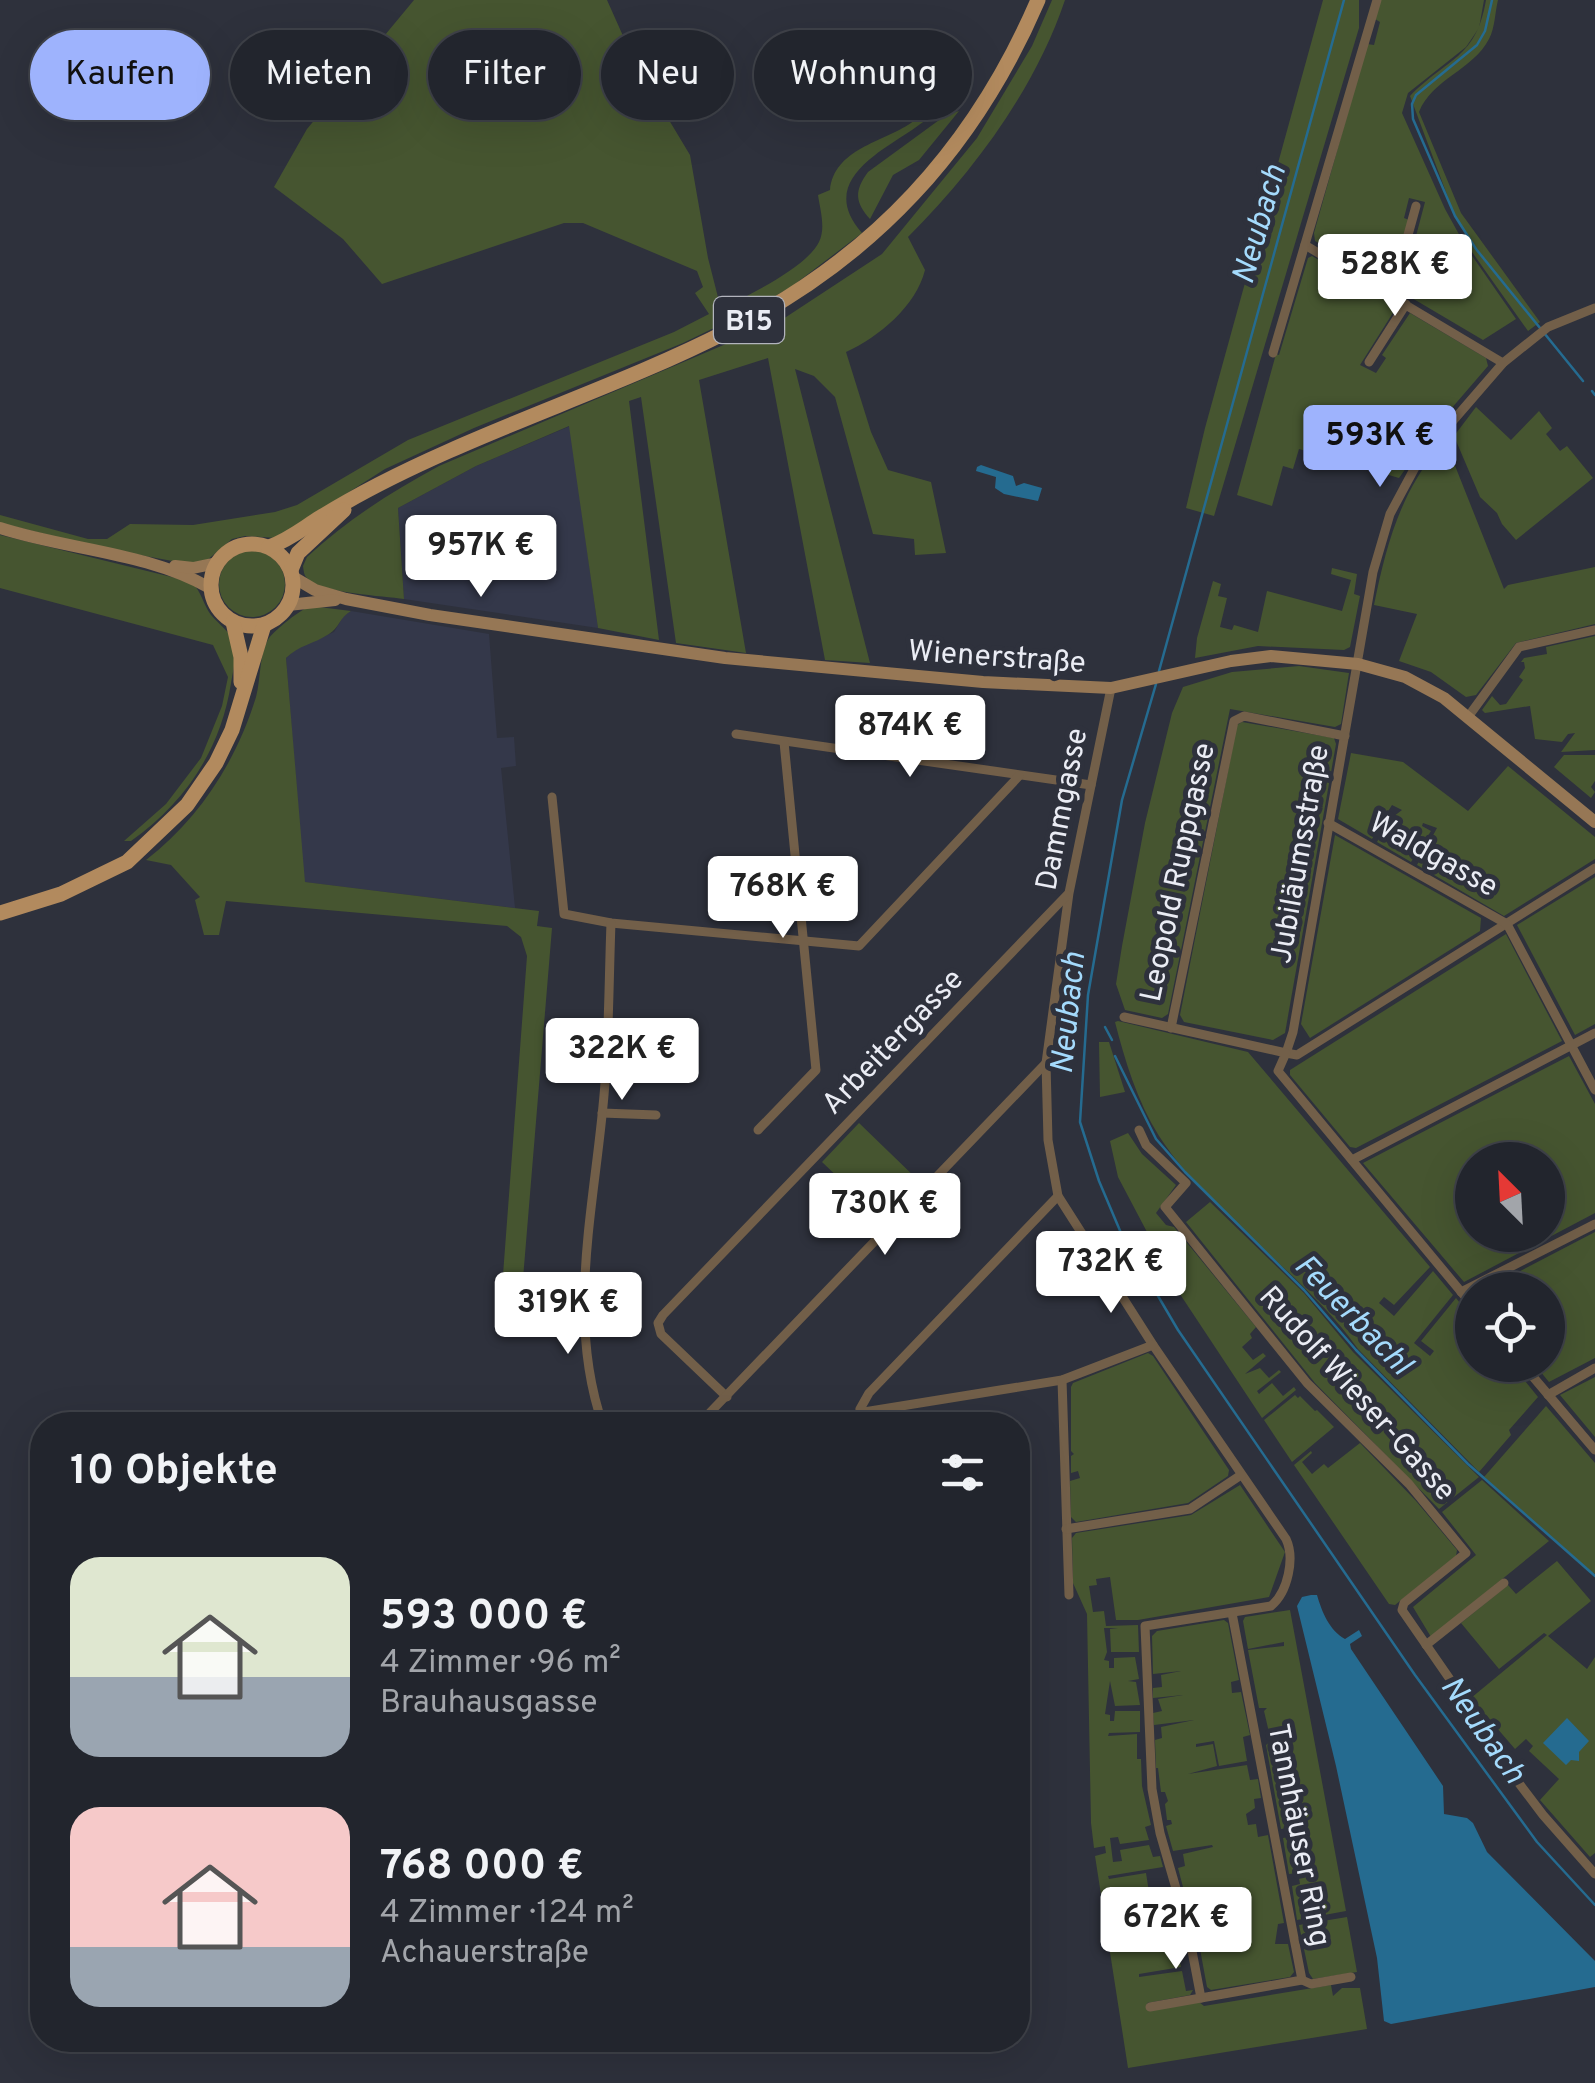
<!DOCTYPE html>
<html lang="de">
<head>
<meta charset="utf-8">
<style>
	body { margin:0; font-family:Overpass,sans-serif; background:#2a2d35; color:#f1f3f6; height:100vh; display:flex; flex-direction:column; font-size:38px; white-space:nowrap }
	* { box-sizing:border-box; margin:0 }
	p { font-size:32px; color:#a2a5aa }
	.icon { flex:none; width:55px; height:55px; fill:none; stroke:currentColor; stroke-width:2; stroke-linecap:round; stroke-linejoin:round }
	.map { position:relative; flex:1; overflow:hidden }
	.side { position:absolute; left:30px; top:1412px; width:1000px; height:640px; display:flex; flex-direction:column; background:#22252d; border-radius:40px; box-shadow:0 10px 40px #0002,0 0 0 2px #3f4249 }
	.side>* { flex:none }
	.top-card { position:absolute; left:30px; top:30px; width:1000px; height:90px; display:flex; gap:20px }
	.needle { width:65px; rotate:336deg }
	.tools { position:absolute; left:1455px; top:1142px; display:grid; gap:20px }
	.tools a { display:grid; place-items:center; width:110px; height:110px; border-radius:50%; background:#22252d; box-shadow:0 10px 40px #0002,0 0 0 2px #3f4249; font-size:50px }
	.price { position:absolute; translate:-50% -85px; padding:0 22px; border-radius:10px; background:#fff; color:#222; font-size:32px; line-height:65px; filter:drop-shadow(0 2px 5px #0008) }
	.price::after { content:''; position:absolute; left:50%; top:60px; width:30px; height:22px; margin-left:-15px; background:inherit; clip-path:polygon(0 0,100% 0,50% 100%) }
	.price.current { background:#9eb3fd; color:#111 }
	ul { padding:0; list-style:none }
	li { display:flex; align-items:center; gap:30px; height:250px; padding:0 40px }
	li span { display:grid; place-items:center; flex:none; width:280px; height:200px; border-radius:30px; color:#555 }
	li>.icon { margin-inline-start:auto }
	span .icon { width:120px; height:120px; fill:#fffc; stroke-width:1 }
	li b { font-size:42px }
	h2 { display:flex; justify-content:space-between; align-items:center; height:120px; padding:0 40px; font-size:42px }
	.pill { padding:0 35px; border-radius:45px; background:#22252d; box-shadow:0 10px 40px #0002,0 0 0 2px #3f4249; font-size:35px; line-height:90px }
	.pill.current { background:#9eb3fd; color:#111 }
	.map>svg:first-child { display:block }
	.built { fill:#34384a }
	.green { fill:#465530; fill-rule:evenodd }
	.water { fill:#256b90 }
	.lines { fill:none; stroke-linecap:round; stroke-linejoin:round }
	.stream { stroke:#256b90; stroke-width:2.5 }
	.street { stroke:#725f49; stroke-width:9 }
	.secondary { stroke:#967755; stroke-width:12 }
	.primary { stroke:#b28a5e; stroke-width:15 }
	.labels { text-anchor:middle; stroke-width:10; stroke-linejoin:round; paint-order:stroke }
	.shield { fill:#2e313c; stroke:#b2b4bd; stroke-width:2.5 }
	.shield-label { font-size:28px; font-weight:bold; fill:#eaecf4 }
	.street-label { font-size:30px; fill:#eaecf4; stroke:#2e313c }
	.water-label { font-size:32px; font-style:italic; fill:#a4dafc; stroke:#2e313c }
</style>
</head>
<body>
<div class="map">
<svg width="1595" height="2083" viewBox="0 0 1595 2083">
	<rect width="100%" height="100%" fill="#2e313c"/>
	<g class="built">
		<path d="M570,426L598,628L404,599L398,508L476,466Z"/>
		<path d="M351,611L489,634L497,738L514,737L516,766L501,768L515,908L304,882L286,658L298,647L334,632L344,615Z"/>
	</g>
	<g class="green">
		<path d="M414,0H607L636,65L690,155L708,258L721,309C747,296 806,268 819,242C826,228 820,209 818,195L830,190C834,149 883,142 911,123C923,115 928,104 935,92L943,90L950,101C938,111 925,121 912,130C874,155 819,184 862,233L791,287L747,312L683,343L474,428L385,469L277,538L245,536L232,539L205,562L194,565L102,548L0,523V515L88,539H107L130,524L193,525L275,512L297,505L408,440L674,332L709,314L695,293L703,287L697,271L583,223H564L382,284L343,239L274,187L307,129Z"/>
		<path d="M1052,0H1065C1035,89 974,171 908,237L925,270C916,306 879,337 846,352L871,432L888,470L931,482L946,553L915,555L914,539L873,534L835,397L814,376L795,369L870,663L825,660L768,358L699,380L746,653L676,643L641,397L629,401L659,640L598,628L569,426L476,466L398,508L404,599C383,596 324,593 309,580C304,576 304,573 303,566L307,557C347,520 391,492 439,466L780,321L882,254L977,138L1032,46Z"/>
		<path d="M1323,0H1359V28L1214,516L1186,508L1205,428Z"/>
		<path d="M1380,0H1484L1479,28L1466,47L1408,93L1402,113L1445,209L1466,247L1516,319L1483,340L1395,288L1394,284L1411,255L1425,202L1409,198L1404,218L1409,220L1399,252L1384,278L1380,279L1315,241L1314,233L1367,44L1374,45L1380,22L1375,19Z"/>
		<path d="M1486,0H1498C1495,12 1495,28 1489,39C1473,70 1432,79 1419,112L1461,213L1540,322L1528,331L1467,245L1469,238L1455,216L1410,96C1447,58 1476,59 1486,0Z"/>
		<path d="M959,111L919,160L893,175L870,219C855,202 854,191 868,172L946,115Z"/>
		<path d="M1312,256L1395,304L1396,308L1360,365L1376,373L1386,358L1382,355L1410,313L1486,358L1488,366L1432,431L1399,478L1299,449L1293,469L1283,466L1272,506L1237,495L1276,354L1279,355L1308,258Z"/>
		<path d="M1476,407L1511,440L1539,411L1552,428L1546,434L1560,451L1567,446L1593,478L1516,540L1502,524L1497,513L1480,497L1454,436Z"/>
		<path d="M1440,446L1448,448L1504,589L1508,585L1595,567V624L1516,643L1476,695L1466,697L1431,672L1399,661L1417,614L1374,605C1386,546 1400,493 1440,446Z"/>
		<path d="M0,535L192,582C202,593 203,604 211,615C220,626 231,631 234,645C237,657 233,671 231,683C221,749 185,803 131,841H124L166,804L201,758L222,706L228,677L213,645L0,588Z"/>
		<circle cx="252" cy="584" r="33"/>
		<path d="M1332,568L1357,574L1354,594L1360,596L1350,647L1344,650L1258,646L1195,658L1197,638L1213,581L1221,584L1218,596L1227,598L1220,627L1232,630L1234,625L1258,632L1267,591L1342,611L1351,580L1331,574Z"/>
		<path d="M311,606L351,611C340,617 339,628 329,634C314,644 299,645 286,658L305,882L539,911L537,926L552,928L521,1303L502,1288L527,956L521,937L507,926L226,901L219,935H204L195,900L200,897L171,865L146,860C199,819 236,762 256,697C261,680 259,653 269,638C276,629 301,609 311,606Z"/>
		<path d="M1595,636V750L1561,752L1575,733L1568,734L1562,742L1535,739L1530,706L1485,713L1482,710L1492,696L1500,705L1506,704L1523,680L1519,677L1525,668L1524,662H1521L1524,658L1547,654L1546,647Z"/>
		<path d="M1299,666L1349,673L1341,724L1335,727L1230,709L1168,1014L1162,1018L1125,1010L1116,984L1122,946L1145,823L1172,713L1183,687L1232,672Z"/>
		<path d="M1242,722L1334,738L1336,744L1285,1033L1273,1040L1184,1022L1180,1015L1237,725Z"/>
		<path d="M1351,753L1403,762L1468,811L1508,766L1595,837V859L1504,916L1417,865L1437,828L1423,823L1422,826L1431,831L1411,862L1377,842L1389,820L1402,810L1392,805L1387,813L1378,810L1376,815L1383,820L1372,839L1338,819Z"/>
		<path d="M1564,755H1595V781L1591,787L1595,792L1591,798L1554,767Z"/>
		<path d="M1335,835L1481,918L1480,931L1310,1038L1301,1024Z"/>
		<path d="M1595,877V1024L1575,1035L1517,925Z"/>
		<path d="M1506,934L1562,1041L1356,1148L1350,1147L1290,1075V1070Z"/>
		<path d="M1118,1021L1248,1052L1430,1267L1394,1305L1384,1297L1379,1303L1394,1316L1433,1271L1453,1295L1414,1343L1430,1356L1434,1351L1421,1341L1456,1298L1472,1318V1365H1512L1538,1397L1509,1430L1511,1435L1479,1472L1358,1349C1302,1270 1212,1218 1159,1136C1137,1101 1125,1061 1115,1022Z"/>
		<path d="M1099,1042H1109L1125,1092L1100,1097Z"/>
		<path d="M1569,1056L1595,1104V1213L1464,1282L1363,1163ZM1472,1160H1548V1235H1472Z"/>
		<path d="M859,1123L920,1182L901,1202L895,1201L890,1206L891,1211L883,1220L822,1162Z"/>
		<path d="M1128,1133L1142,1154L1176,1185L1156,1213L1166,1225L1174,1227L1256,1327L1250,1334L1252,1338L1242,1347L1253,1360L1263,1353L1266,1356L1245,1374L1260,1368L1269,1378L1279,1370L1281,1372L1257,1391L1259,1394L1272,1383L1283,1396L1294,1387L1296,1390L1262,1418L1164,1270L1166,1268L1118,1177L1110,1141Z"/>
		<path d="M1210,1202L1304,1293L1353,1352L1479,1477L1439,1509L1315,1383L1186,1222Z"/>
		<path d="M1595,1232V1358L1549,1382L1535,1365H1548V1290H1484Z"/>
		<path d="M1148,1353L1153,1356L1229,1470L1228,1476L1188,1503L1076,1522L1071,1517L1070,1481L1080,1478L1078,1471L1071,1473V1456L1074,1454L1071,1451V1387L1073,1383Z"/>
		<path d="M1595,1377V1437L1560,1395Z"/>
		<path d="M1295,1395L1298,1398L1300,1396L1315,1411L1317,1410L1334,1427L1292,1462L1264,1420Z"/>
		<path d="M1546,1406L1595,1463V1574L1579,1563L1484,1477Z"/>
		<path d="M1360,1443L1416,1501L1457,1550L1456,1556L1395,1605L1389,1604L1294,1465L1311,1451L1312,1453L1302,1462L1312,1474L1324,1464L1328,1468Z"/>
		<path d="M1482,1480L1549,1541L1431,1637L1413,1607L1476,1555L1442,1512Z"/>
		<path d="M1240,1485L1285,1552L1269,1597L1138,1620H1116L1110,1577L1096,1579L1097,1585L1089,1586L1093,1612L1104,1611L1106,1626L1138,1625L1139,1652H1111L1110,1629L1118,1628H1104L1107,1652L1104,1660L1109,1661V1668H1114V1658L1135,1657L1139,1679L1128,1681L1136,1682L1140,1705L1115,1706L1110,1681L1105,1714L1110,1715V1721H1114L1115,1711H1140V1732L1109,1733L1108,1736L1137,1734V1759H1141L1142,1786L1151,1825L1145,1827L1149,1840L1120,1844L1118,1837L1110,1838L1113,1862L1122,1861L1120,1850L1149,1845L1153,1857L1160,1856L1163,1867L1108,1876L1109,1879L1146,1873L1149,1892L1113,1898L1112,1901L1150,1896L1153,1915L1118,1920V1924L1169,1917L1175,1939L1128,1947V1950L1176,1944L1181,1967L1139,1974V1977L1182,1971L1186,1991L1193,1990L1190,1995L1147,2003L1148,2010L1199,2002L1204,2006L1331,1985L1333,1996L1342,1988H1360L1367,2029L1128,2068L1095,1856L1106,1853L1105,1846L1094,1848L1091,1823L1087,1614L1073,1583L1072,1538L1076,1533L1191,1515Z"/>
		<path d="M1557,1561L1591,1601L1548,1636L1587,1669L1595,1657V1853L1590,1857L1540,1800L1559,1779L1529,1751L1533,1746L1526,1739L1515,1749L1471,1698L1547,1635L1544,1633L1499,1669L1461,1623L1508,1585L1516,1594Z"/>
		<path d="M1290,1610L1346,1911L1297,1920L1292,1886L1300,1884L1298,1873L1289,1874L1283,1838L1294,1836L1293,1827L1281,1829L1266,1745L1271,1741L1264,1711L1267,1708H1259L1248,1650L1284,1646V1642L1248,1649L1243,1621L1245,1617Z"/>
		<path d="M1224,1620L1228,1623L1239,1680L1231,1682L1232,1693L1241,1692L1250,1735L1243,1737L1247,1761L1219,1766L1214,1741L1196,1744V1747L1213,1744L1217,1766L1188,1774L1247,1765L1250,1780L1258,1779L1261,1798L1254,1799L1255,1808L1246,1814L1248,1825L1256,1824L1258,1837L1268,1835L1284,1923L1278,1924L1275,1944H1288L1294,1972L1290,1977L1211,1990L1207,1987L1200,1949L1206,1948L1202,1924L1193,1925L1178,1868L1185,1866L1183,1854L1213,1847L1212,1845L1173,1851L1166,1826L1172,1824L1171,1820H1167L1165,1804L1168,1801L1165,1792H1161L1158,1768H1156L1155,1740L1162,1738L1161,1727L1194,1720L1154,1725L1153,1713L1162,1711L1158,1699L1183,1695L1153,1698V1688L1162,1687L1161,1675L1181,1671L1153,1674L1152,1636L1157,1631Z"/>
		<path d="M1347,1917L1357,1972L1313,1979L1309,1973L1299,1925Z"/>
	</g>
	<g class="water">
		<path d="M981,465L1013,476L1016,486L1024,483L1042,488L1038,501L1004,494L995,488L996,477L976,471L977,467Z"/>
		<path d="M1311,1595H1317C1322,1612 1329,1630 1345,1639L1359,1630L1362,1636L1350,1644L1351,1649L1443,1786L1444,1814L1467,1818L1473,1823L1487,1852L1595,1961V1987L1391,2024L1384,2021L1377,1958L1336,1766L1297,1606L1302,1597Z"/>
		<path d="M1567,1718L1589,1741L1579,1752V1761L1571,1760L1566,1765L1543,1743Z"/>
	</g>
	<g class="lines">
		<g class="stream">
			<path d="M1492,0L1485,31L1477,45L1416,95L1412,104L1413,119L1455,216L1476,249L1583,381"/>
			<path d="M1592,391L1595,395"/>
			<path d="M1159,671L1344,0"/>
			<path d="M1156,684L1122,800L1088,995L1080,1122L1099,1181L1121,1233L1178,1330L1415,1675L1537,1842L1595,1905"/>
			<path d="M1105,1027L1112,1040"/>
			<path d="M1115,1056L1156,1139L1185,1172L1304,1290L1356,1350L1468,1464L1595,1576"/>
		</g>
		<g class="street">
			<path d="M1305,245L1503,363"/>
			<path d="M1384,291L1403,253L1416,206"/>
			<path d="M1595,308L1548,327L1503,363L1419,460L1390,514L1373,572L1293,1032L1286,1053L1297,1055L1595,868"/>
			<path d="M1273,353L1377,0"/>
			<path d="M1369,362L1406,304"/>
			<path d="M1111,688L1069,893L1046,1063L1048,1140L1058,1196L1153,1345L1286,1539C1295,1558 1288,1592 1271,1606L1145,1626L1152,1789L1160,1833L1188,1930L1201,1998L1302,1980L1232,1613"/>
			<path d="M1468,717L1519,647L1595,630"/>
			<path d="M736,734L1091,785"/>
			<path d="M552,797L564,914L611,923L859,946L1019,776"/>
			<path d="M1328,823L1507,924L1595,1090"/>
			<path d="M1124,1017L1286,1053L1278,1071L1472,1305"/>
			<path d="M1171,1028L1234,721L1244,716L1345,736"/>
			<path d="M606,1058L654,1060"/>
			<path d="M602,1113L656,1115"/>
			<path d="M758,1130L816,1070L784,742"/>
			<path d="M1139,1130L1146,1145L1186,1183L1165,1207L1307,1383L1409,1484L1466,1553L1404,1603L1402,1610L1456,1688V1700L1543,1815L1595,1874"/>
			<path d="M1352,1160L1595,1033"/>
			<path d="M1058,1196L869,1393L860,1409L864,1412L1062,1380L1153,1345"/>
			<path d="M1461,1292L1595,1224"/>
			<path d="M1523,1365L1595,1450"/>
			<path d="M1062,1380L1069,1595"/>
			<path d="M1548,1395L1595,1368"/>
			<path d="M727,1397L661,1334L658,1323L663,1315L1067,895"/>
			<path d="M603,1425C564,1315 597,1196 605,1083C609,1030 609,976 611,923"/>
			<path d="M698,1425L1046,1063"/>
			<path d="M1066,1529L1190,1509L1241,1475"/>
			<path d="M1426,1645L1504,1583"/>
			<path d="M1302,1980L1311,1984L1351,1977"/>
			<path d="M1150,2007L1201,1998"/>
		</g>
		<g class="secondary">
			<path d="M0,528C68,550 147,552 210,588"/>
			<path d="M175,566L193,568L217,563"/>
			<path d="M293,577L315,590L346,599L430,615L725,658L983,682L1111,688L1231,661L1271,656L1358,664L1405,677L1444,698L1595,822"/>
			<path d="M288,605L335,600"/>
		</g>
		<g class="primary">
			<circle cx="252" cy="585" r="41"/>
			<path d="M269,547C289,540 303,528 321,517C361,492 406,470 449,451C541,410 638,377 728,331C873,258 974,149 1038,0"/>
			<path d="M291,570L298,553L344,510"/>
			<path d="M233,622L241,657V682"/>
			<path d="M0,913L61,894L127,862L187,805L216,763L232,730L264,625"/>
		</g>
	</g>
	<g class="labels">
		<rect class="shield" x="714" y="297" width="70" height="46" rx="8"/>
		<g class="shield-label">
			<text x="749" y="330">B15</text>
		</g>
		<g class="street-label">
			<text transform="translate(997 656) rotate(4)" y="10">Wienerstraße</text>
			<text transform="translate(1061 809) rotate(-79)" y="10">Dammgasse</text>
			<text transform="translate(1299 854) rotate(-80)" y="10">Jubiläumsstraße</text>
			<text transform="translate(1434 854) rotate(29)" y="10">Waldgasse</text>
			<text transform="translate(1177 872) rotate(-78)" y="10">Leopold Ruppgasse</text>
			<text transform="translate(892 1041) rotate(-46)" y="10">Arbeitergasse</text>
			<text transform="translate(1358 1393) rotate(48)" y="10">Rudolf Wieser-Gasse</text>
			<text transform="translate(1300 1835) rotate(79)" y="10">Tannhäuser Ring</text>
		</g>
		<g class="water-label">
			<text transform="translate(1258 224) rotate(-74)" y="11">Neubach</text>
			<text transform="translate(1067 1013) rotate(-84)" y="11">Neubach</text>
			<text transform="translate(1354 1314) rotate(46)" y="11">Feuerbachl</text>
			<text transform="translate(1484 1729) rotate(55)" y="11">Neubach</text>
		</g>
	</g>
</svg>
<div class="tools">
<a><svg class="needle" viewBox="-14 -14 28 28"><path d="M0-13l5 13h-10z" fill="#e53935"/><path d="M0 13l5-13h-10z" fill="#a2a5aa"/></svg></a>
<a><svg class="icon" aria-label="locate" viewBox="0 0 24 24"><circle cx="12" cy="12" r="6"/><path d="M12 2v4M12 18v4M2 12h4M18 12h4"/></svg></a>
</div>
<b class="price" style="left:1395px;top:319px">528K €</b>
<b class="price current" style="left:1380px;top:490px">593K €</b>
<b class="price" style="left:481px;top:600px">957K €</b>
<b class="price" style="left:910px;top:780px">874K €</b>
<b class="price" style="left:783px;top:941px">768K €</b>
<b class="price" style="left:622px;top:1103px">322K €</b>
<b class="price" style="left:885px;top:1258px">730K €</b>
<b class="price" style="left:1111px;top:1316px">732K €</b>
<b class="price" style="left:568px;top:1357px">319K €</b>
<b class="price" style="left:1176px;top:1972px">672K €</b>
<div class="top-card">
<a class="pill current">Kaufen</a>
<a class="pill">Mieten</a>
<a class="pill">Filter</a>
<a class="pill">Neu</a>
<a class="pill">Wohnung</a>
</div>
<section class="side">
<h2>10 Objekte<svg class="icon" aria-label="filters" viewBox="0 0 24 24"><path d="M4 7h16M4 17h16"/><circle cx="9" cy="7" r="2"/><circle cx="15" cy="17" r="2"/></svg></h2>
<ul>
<li><span style="background:linear-gradient(#dfe7d0 60%,#9aa5b1 0)"><svg class="icon" aria-label="home" viewBox="0 0 24 24"><path d="M3 11l9-7 9 7M6 9v11h12V9"/></svg></span><div><b>593 000 €</b><p>4 Zimmer · 96 m²</p><p>Brauhausgasse</p></div></li>
<li><span style="background:linear-gradient(#f6c9c9 70%,#9aa5b1 0)"><svg class="icon" aria-label="home" viewBox="0 0 24 24"><path d="M3 11l9-7 9 7M6 9v11h12V9"/></svg></span><div><b>768 000 €</b><p>4 Zimmer · 124 m²</p><p>Achauerstraße</p></div></li>
</ul>
</section>
</div>
</body>
</html>
